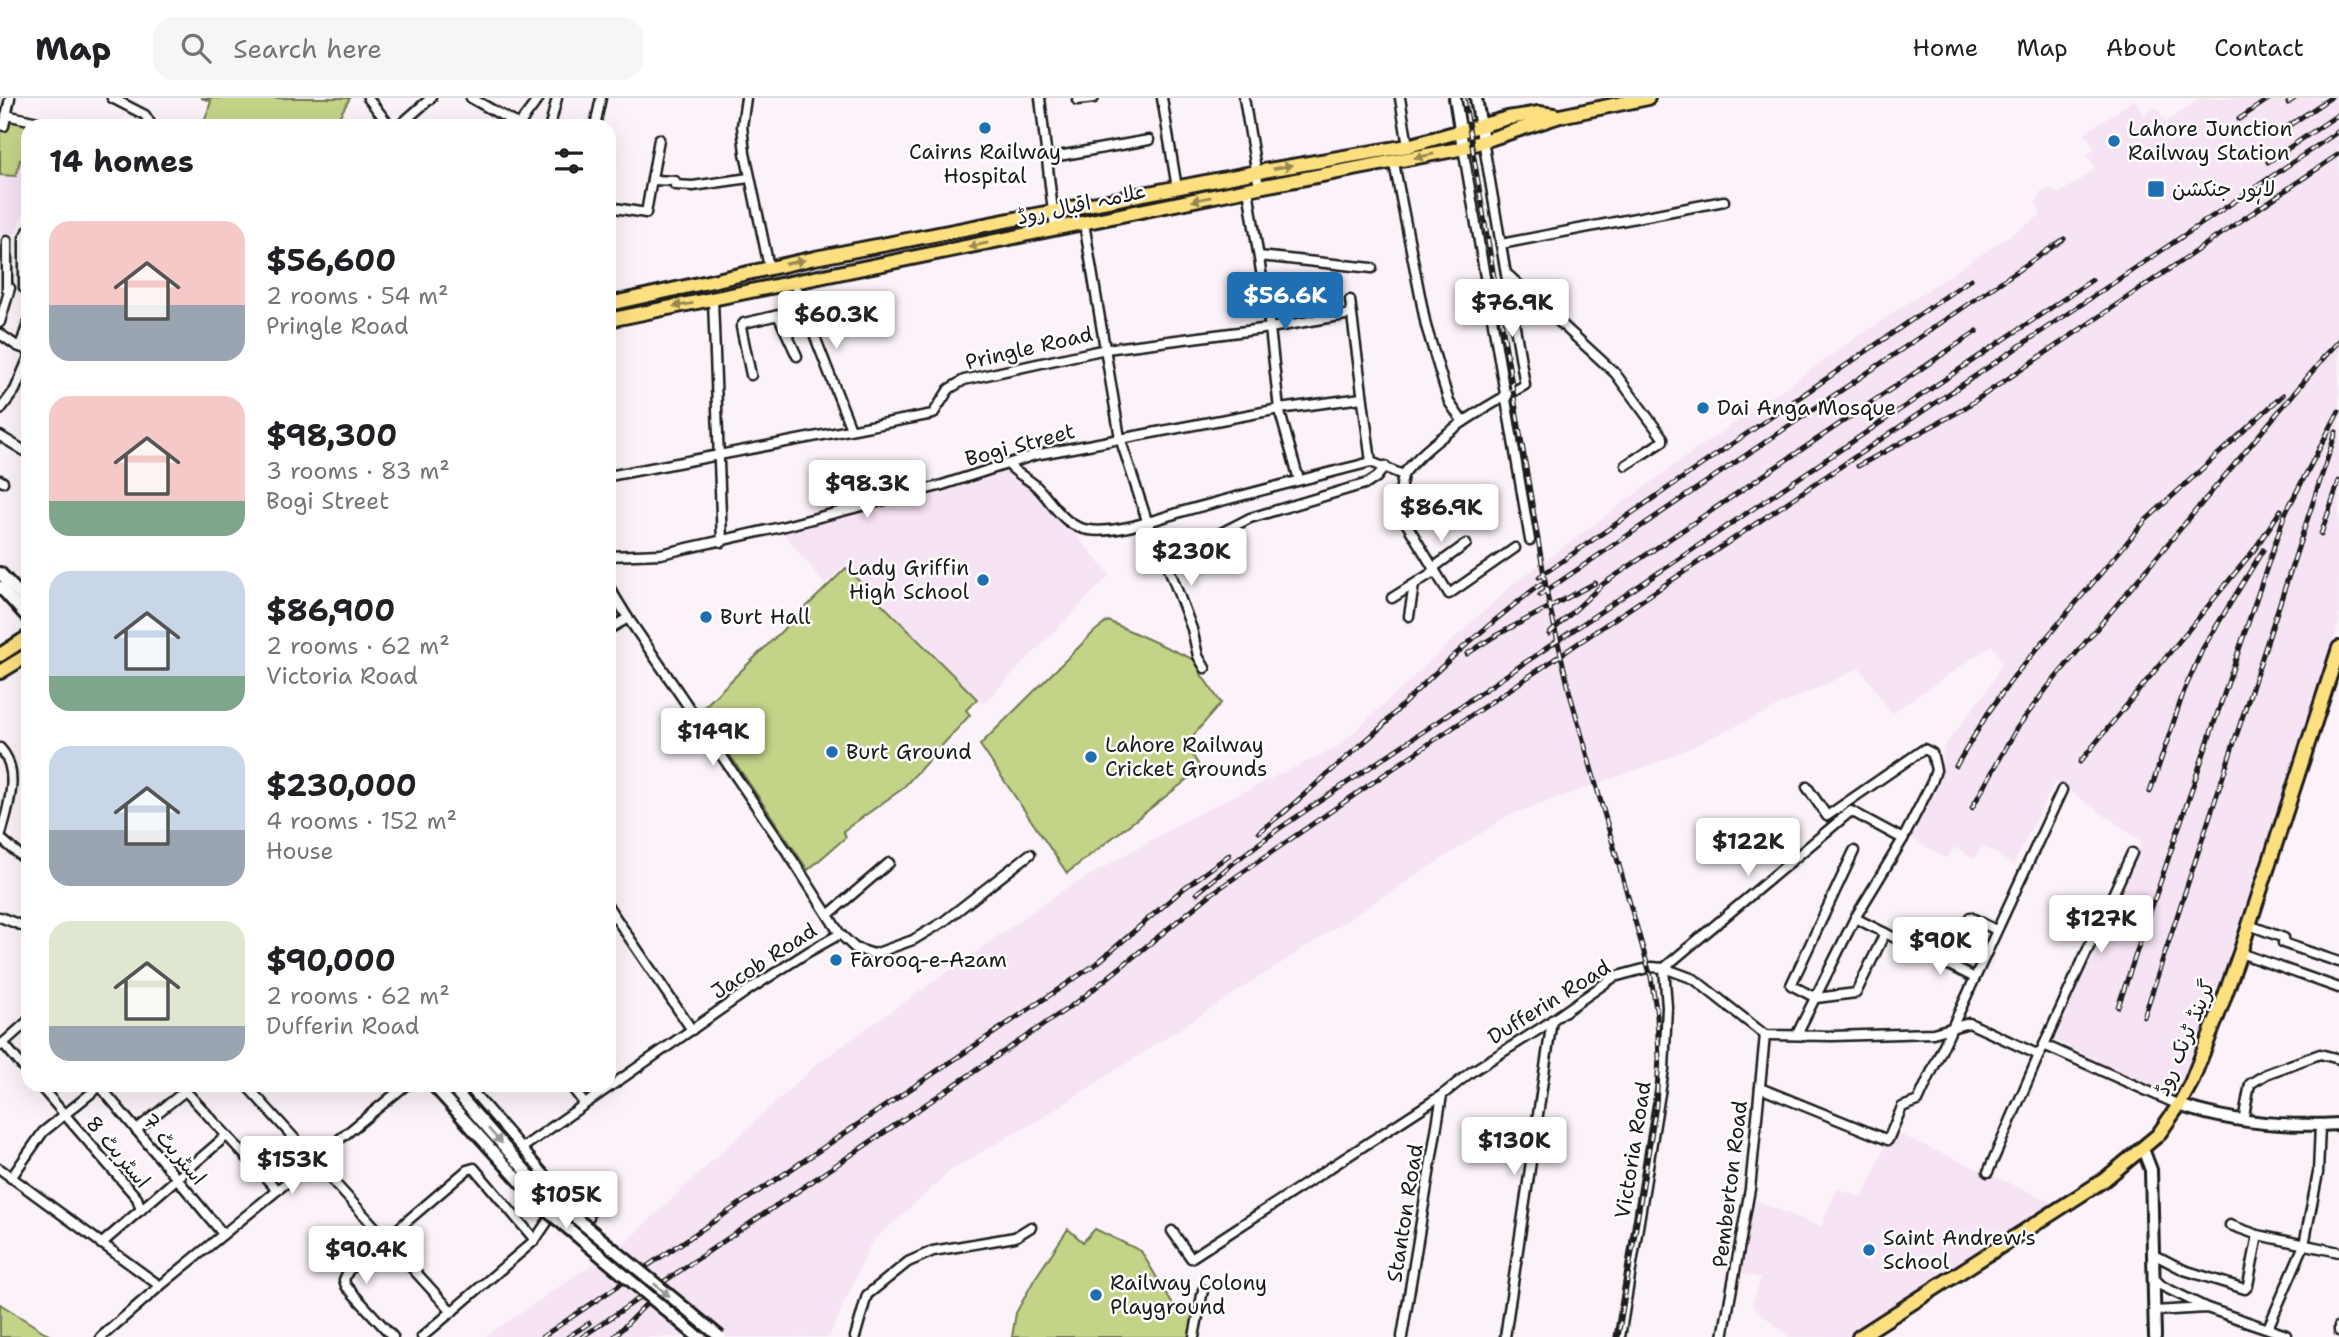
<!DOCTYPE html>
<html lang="en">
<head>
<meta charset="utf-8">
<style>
	body { margin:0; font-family:"Shantell Sans","Playpen Sans Arabic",sans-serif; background:#f6f6f6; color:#202124; height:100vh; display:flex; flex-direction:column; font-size:26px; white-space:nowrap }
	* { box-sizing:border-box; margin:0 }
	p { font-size:23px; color:#757577 }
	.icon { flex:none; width:38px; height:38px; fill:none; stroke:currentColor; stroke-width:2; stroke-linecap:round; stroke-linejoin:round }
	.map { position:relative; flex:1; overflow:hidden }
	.details { position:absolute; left:21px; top:21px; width:595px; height:973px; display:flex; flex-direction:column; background:#fff; border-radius:21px; box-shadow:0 7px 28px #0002 }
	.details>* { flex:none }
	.price { position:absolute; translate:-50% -60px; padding:0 16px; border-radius:7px; background:#fff; color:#222; font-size:23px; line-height:46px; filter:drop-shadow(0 2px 4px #0008) }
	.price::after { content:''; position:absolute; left:50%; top:42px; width:21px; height:16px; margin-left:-10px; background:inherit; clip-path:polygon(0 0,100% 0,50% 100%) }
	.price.active { background:#1f6fb2; color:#fff }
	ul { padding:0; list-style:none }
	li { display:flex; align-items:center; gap:21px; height:175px; padding:0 28px }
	li span { display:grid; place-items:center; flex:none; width:196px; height:140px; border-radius:21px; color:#555 }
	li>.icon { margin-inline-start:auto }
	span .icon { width:84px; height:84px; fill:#fffc; stroke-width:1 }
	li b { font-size:30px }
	h2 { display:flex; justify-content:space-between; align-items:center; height:84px; padding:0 28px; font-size:30px }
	header { display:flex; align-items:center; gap:42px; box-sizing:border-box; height:98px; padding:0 35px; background:#fff; border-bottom:2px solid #e0e0e0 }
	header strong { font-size:33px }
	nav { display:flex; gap:38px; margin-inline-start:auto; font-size:24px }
	.search { width:490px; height:63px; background:#f6f6f6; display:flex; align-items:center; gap:18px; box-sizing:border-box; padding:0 24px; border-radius:21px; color:#757577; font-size:26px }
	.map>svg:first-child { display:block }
	.built { fill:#f6e3f4 }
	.green { fill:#c3d387; stroke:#707852; stroke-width:2 }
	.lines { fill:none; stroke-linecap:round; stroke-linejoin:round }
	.street-casing { stroke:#1c1c1c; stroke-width:13 }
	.secondary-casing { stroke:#1c1c1c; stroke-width:16 }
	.primary-casing { stroke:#1c1c1c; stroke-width:18 }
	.street { stroke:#fff; stroke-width:8 }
	.secondary { stroke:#fff; stroke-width:10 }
	.primary { stroke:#fce080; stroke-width:12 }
	.rail-casing { stroke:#1c1c1c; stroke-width:5 }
	.rail { stroke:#fff; stroke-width:2.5; stroke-dasharray:8; stroke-linecap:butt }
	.secondary-bridge-casing { stroke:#1c1c1c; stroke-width:16; stroke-linecap:butt }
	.secondary-bridge { stroke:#fff; stroke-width:10 }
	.oneway { fill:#978853 }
	.oneway2 { fill:#999 }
	.poi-dot { fill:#1f6fb2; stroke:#fff; stroke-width:2.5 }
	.labels { text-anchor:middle; stroke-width:5; stroke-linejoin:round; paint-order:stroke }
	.poi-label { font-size:21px; fill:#1c1c1c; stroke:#fff; text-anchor:start }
	.street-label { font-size:21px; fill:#1c1c1c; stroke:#fff }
</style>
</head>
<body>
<header>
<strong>Map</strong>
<div class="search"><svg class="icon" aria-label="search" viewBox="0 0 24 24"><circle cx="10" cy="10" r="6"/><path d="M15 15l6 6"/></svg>Search here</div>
<nav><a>Home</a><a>Map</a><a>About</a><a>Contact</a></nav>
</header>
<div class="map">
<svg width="2339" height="1239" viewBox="0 0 2339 1239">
	<rect width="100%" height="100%" fill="#fbf2fa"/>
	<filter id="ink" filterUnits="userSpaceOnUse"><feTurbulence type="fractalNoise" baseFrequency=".0143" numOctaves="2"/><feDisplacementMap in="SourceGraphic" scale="14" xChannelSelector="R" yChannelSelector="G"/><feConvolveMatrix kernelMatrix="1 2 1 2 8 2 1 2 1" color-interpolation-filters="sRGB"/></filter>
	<g filter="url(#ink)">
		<g class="built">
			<path d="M0,0H10L6,17L28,28V102L15,136H0Z"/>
			<path d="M2201,0H2339V525L2195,957L2172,998L2054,942L2142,743L2055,683L2013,767L1982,747L1975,761L1954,749L1947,760L1911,740L1940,681L1944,649L1985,595L2003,564L1992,547L1892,615L1860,570L1661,663L1509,717L1045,1018L952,1071L871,1145L829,1239H485L627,1143L818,965L1062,793L1200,715L1339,648L1511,488L1680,363L1897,212L2041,117L2036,105L2041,94L2049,91L2059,96L2096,71L2087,57L2095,51L2085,35L2134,2L2144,17L2156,9L2166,24Z"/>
			<path d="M1015,366L1110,477L983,606L846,466L825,486L782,434Z"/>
			<path d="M1892,1033L2062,1109L1859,1239H1789L1752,1207L1761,1180L1738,1174L1751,1101L1821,1129L1837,1091L1863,1100Z"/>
		</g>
		<g class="green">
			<path d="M201,0H350L334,28H203L211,3Z"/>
			<path d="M6,17L56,28H28V64L20,62L16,78L0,77V28H4Z"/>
			<path d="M846,470L977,601L966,612L970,617L902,691L843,733L846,739L808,772L700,613Z"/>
			<path d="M1108,523L1197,563L1201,576L1221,605L1186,646L1201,671L1067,775L980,647L1095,533Z"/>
			<path d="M1068,1131L1083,1144L1095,1131L1141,1153L1176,1212L1196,1216L1192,1239H1012L1016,1215L1034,1182Z"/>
			<path d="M0,1206L52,1239H0Z"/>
		</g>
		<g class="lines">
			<defs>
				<g id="street">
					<path d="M112,0L145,17L152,28"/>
					<path d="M368,0L390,28"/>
					<path d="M471,0L521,28"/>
					<path d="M746,0L742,28L745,55L769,169"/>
					<path d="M1040,0L1055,131"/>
					<path d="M1162,0L1177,90"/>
					<path d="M1244,0L1259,89"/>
					<path d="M1400,0L1408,48"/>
					<path d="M1077,2L1094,0"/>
					<path d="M6,17L56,28"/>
					<path d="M4,28L10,0"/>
					<path d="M399,28L431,0"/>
					<path d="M518,28L539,0"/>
					<path d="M550,28L557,0"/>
					<path d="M595,28L601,0"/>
					<path d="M1463,50L1530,442"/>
					<path d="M1047,60L1149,42"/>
					<path d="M1394,65L1426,228L1449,304L1463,324"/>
					<path d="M653,82L675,83V87L693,88L749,80"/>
					<path d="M1248,91L1270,230L1279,311L1299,382"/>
					<path d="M609,109L646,115L659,41"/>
					<path d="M1084,125L1120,340L1154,444L1168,468L1192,531L1198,558L1205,570"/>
					<path d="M1501,146L1724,103"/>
					<path d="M1259,158L1372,170"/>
					<path d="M1506,175L1615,275L1663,340V343L1626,367"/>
					<path d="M794,185L851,331"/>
					<path d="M24,190V140L28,133"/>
					<path d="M7,191V143"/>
					<path d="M713,202L722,444"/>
					<path d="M1350,202L1371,364L1403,377C1431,340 1484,310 1525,287L1483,42"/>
					<path d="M778,217L797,258"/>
					<path d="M0,224L10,190"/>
					<path d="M0,236L17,248L28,252"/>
					<path d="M20,249L28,225"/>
					<path d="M751,277L741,229L744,225L805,211"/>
					<path d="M0,312L15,292L28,261"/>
					<path d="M0,338L28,355"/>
					<path d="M1008,366C1016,376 1028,380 1037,389C1053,405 1064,429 1089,432C1117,436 1157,421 1184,413C1246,396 1309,380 1371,364"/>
					<path d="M1403,377L1397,410L1449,496L1515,450"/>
					<path d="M609,378L933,316L949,291L964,282L1106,251L1270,230L1351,216"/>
					<path d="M0,382L3,384"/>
					<path d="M609,458L661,456L781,429L939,388L1035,357L1279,311L1362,300"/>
					<path d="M1168,468L1211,440L1250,420L1368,385L1377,379L1385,368"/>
					<path d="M1433,470L1466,446"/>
					<path d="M609,489L628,520L794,764L840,836L855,850L874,856L913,842L943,824L1030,756"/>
					<path d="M1392,500L1435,473"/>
					<path d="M1409,518L1414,487"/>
					<path d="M609,531L628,520"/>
					<path d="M0,650C22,673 7,712 0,740"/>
					<path d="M1807,689L1827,718L1924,651L1932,655L1936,672L1932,684L1903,741"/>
					<path d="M0,740L28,764"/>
					<path d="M1854,753L1791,887L1816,900L1856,895L1885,835"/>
					<path d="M609,810L692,932"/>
					<path d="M828,817L889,765"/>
					<path d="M0,819L28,830"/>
					<path d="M1855,820L1973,879"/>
					<path d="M2249,827L2284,840L2283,845L2339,864"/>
					<path d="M2240,855L2339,890"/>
					<path d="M1948,867L1970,819L1996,832"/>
					<path d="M3,945L28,975"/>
					<path d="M2044,947L2132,755"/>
					<path d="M0,948L28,923"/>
					<path d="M39,987L137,1100L141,1112"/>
					<path d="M99,987L223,1136"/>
					<path d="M180,987L277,1092"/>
					<path d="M246,987L314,1062"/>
					<path d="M467,987L564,1099L589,1119"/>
					<path d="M570,987L584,1005"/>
					<path d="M1760,990L1888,1042L1902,1009L1918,1003L2062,692"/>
					<path d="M2243,1023L2250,986L2266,976L2320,956L2339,961"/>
					<path d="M136,1032L185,993"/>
					<path d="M522,1050L750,891L808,854L840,836"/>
					<path d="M0,1071L160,1188"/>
					<path d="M1988,1074L2039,957"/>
					<path d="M11,1080L43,1034L100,988"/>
					<path d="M333,1083L452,1214"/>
					<path d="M2230,1127L2258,1137L2339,1154"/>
					<path d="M1172,1133L1191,1160L1442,997L1471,974L1541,930L1614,879L1651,869L1664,870L1694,881L1765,937L1832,938L1933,935L1969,925L2039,957L2044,947L2179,1007"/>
					<path d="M385,1140L348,1173L344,1182L346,1188L393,1239"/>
					<path d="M386,1141L467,1072L474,1070L535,1142"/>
					<path d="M101,1146L225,1039"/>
					<path d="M2153,1156L2184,1172L2245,1191L2248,1187L2258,1137"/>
					<path d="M2154,1180L2162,1188L2205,1209"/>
					<path d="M2154,1213L2207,1210L2286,1237"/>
					<path d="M2339,1228V1233"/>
					<path d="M2268,1230L2304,1147L2318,1075L2320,1027"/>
					<path d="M101,1239L160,1188L406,987"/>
					<path d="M422,1239L535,1142L564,1099"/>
					<path d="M855,1239L867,1197L908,1164L933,1153L1015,1139L1031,1129"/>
					<path d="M1194,1239L1203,1192"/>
					<path d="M1402,1239L1442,997"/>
					<path d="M1505,1239L1552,922"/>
					<path d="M1620,1239L1664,971L1667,909L1664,870L1851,713L1903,741L1855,820L1798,934L1805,938"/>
					<path d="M1723,1239L1750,1091L1765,937"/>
				</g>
				<g id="secondary">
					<path d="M1455,0L1463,50"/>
					<path d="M1476,0L1483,42"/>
					<path d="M0,475L28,505"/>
					<path d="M0,489L28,520"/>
					<path d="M2179,1007C2231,1025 2285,1029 2339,1026"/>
					<path d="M2143,1051L2151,1072L2155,1239"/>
				</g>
				<g id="primary">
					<path d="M609,206L815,160L1257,74L1408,48L1508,20L1539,15L1554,17"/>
					<path d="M609,222L1248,91L1459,51L1560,18L1648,0"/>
					<path d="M0,557L28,539"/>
					<path d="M0,574L28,557"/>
					<path d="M1859,1239L2104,1082L2158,1037L2179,1007L2191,985L2219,914L2240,855L2339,550"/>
				</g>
			</defs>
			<use href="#street" class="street-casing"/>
			<use href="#secondary" class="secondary-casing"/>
			<use href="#primary" class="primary-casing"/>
			<use href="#street" class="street"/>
			<use href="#secondary" class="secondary"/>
			<use href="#primary" class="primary"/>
			<defs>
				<g id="rail">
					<path d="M1464,0L1548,501L1570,596L1651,879L1657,918L1659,960L1656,1008L1618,1239"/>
					<path d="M2288,5L2295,0"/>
					<path d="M2239,21L2270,0"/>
					<path d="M2278,35L2330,0"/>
					<path d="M2268,64L2339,16"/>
					<path d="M2322,261L2339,243"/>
					<path d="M1858,368L1960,313L2339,56"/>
					<path d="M2321,436L2339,383"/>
					<path d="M1539,479L1971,181"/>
					<path d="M1540,497L2064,141"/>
					<path d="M1549,536L1603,486L1977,233"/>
					<path d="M1467,556L1495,538L1595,485"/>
					<path d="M1381,629C1431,576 1486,527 1545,483"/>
					<path d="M2080,664L2254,452L2281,412"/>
					<path d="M1956,668L1988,615L2015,577L2145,423L2283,297"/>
					<path d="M2150,694L2184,593L2203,550L2263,452"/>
					<path d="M1972,710L2017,630L2047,590L2327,256"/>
					<path d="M1282,716L1387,624"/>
					<path d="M1259,734L1289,710"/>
					<path d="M1197,795L1237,762L1277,732L2092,182"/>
					<path d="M2118,909L2285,416L2339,313"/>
					<path d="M2144,919L2336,334"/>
					<path d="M542,1239L1096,866L1183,791L1229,757"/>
					<path d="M568,1239L589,1225"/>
					<path d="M582,1239L1080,902L1211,796L1430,645L2339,33"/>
					<path d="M614,1239L653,1199"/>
				</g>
			</defs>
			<use href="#rail" class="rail-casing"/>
			<use href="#rail" class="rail"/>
			<defs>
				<g id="secondary-bridge">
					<path d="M433,987L545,1111L698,1239"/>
					<path d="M450,987L532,1080L560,1107L720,1239"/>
				</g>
			</defs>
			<use href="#secondary-bridge" class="secondary-bridge-casing"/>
			<use href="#secondary-bridge" class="secondary-bridge"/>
		</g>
		<defs><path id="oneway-solid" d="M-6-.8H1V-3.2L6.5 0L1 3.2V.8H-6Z" transform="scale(1.75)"/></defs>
		<g class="oneway">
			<use href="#oneway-solid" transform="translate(1424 58) rotate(168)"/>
			<use href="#oneway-solid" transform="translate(1283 69) rotate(-10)"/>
			<use href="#oneway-solid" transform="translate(1201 101) rotate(168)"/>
			<use href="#oneway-solid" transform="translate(978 147) rotate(168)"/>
			<use href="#oneway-solid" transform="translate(795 164) rotate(-12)"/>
			<use href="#oneway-solid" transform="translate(683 207) rotate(171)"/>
		</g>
		<g class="oneway2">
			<use href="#oneway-solid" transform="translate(495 1038) rotate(49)"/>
			<use href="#oneway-solid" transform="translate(662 1192) rotate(39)"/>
		</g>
	</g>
	<g class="poi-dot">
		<circle cx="985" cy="30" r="7"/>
		<circle cx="2114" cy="43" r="7"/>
		<rect x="2147" y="82" width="18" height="18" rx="3.5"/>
		<circle cx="1703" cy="310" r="7"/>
		<circle cx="983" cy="482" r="7"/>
		<circle cx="706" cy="519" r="7"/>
		<circle cx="832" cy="654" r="7"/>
		<circle cx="1091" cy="659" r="7"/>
		<circle cx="836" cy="862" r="7"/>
		<circle cx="1869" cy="1152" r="7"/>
		<circle cx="1096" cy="1197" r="7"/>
	</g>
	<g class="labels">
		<g class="poi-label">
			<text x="2128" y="38">Lahore Junction<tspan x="2128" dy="24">Railway Station</tspan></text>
			<text x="985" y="61" text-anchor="middle">Cairns Railway<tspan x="985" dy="24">Hospital</tspan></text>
			<text x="2172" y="98">لاہور جنکشن</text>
			<text x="1717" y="317">Dai Anga Mosque</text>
			<text x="969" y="477" text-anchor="end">Lady Griffin<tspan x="969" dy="24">High School</tspan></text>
			<text x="720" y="526">Burt Hall</text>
			<text x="1105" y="654">Lahore Railway<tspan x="1105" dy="24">Cricket Grounds</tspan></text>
			<text x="846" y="661">Burt Ground</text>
			<text x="850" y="869">Farooq-e-Azam</text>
			<text x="1883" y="1147">Saint Andrew's<tspan x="1883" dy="24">School</tspan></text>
			<text x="1110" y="1192">Railway Colony<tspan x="1110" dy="24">Playground</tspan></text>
		</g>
		<g class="street-label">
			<text transform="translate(1082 106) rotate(-12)" y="7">علامہ اقبال روڈ</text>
			<text transform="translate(1029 250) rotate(-13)" y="7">Pringle Road</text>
			<text transform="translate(1020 347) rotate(-15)" y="7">Bogi Street</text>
			<text transform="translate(764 863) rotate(-33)" y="7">Jacob Road</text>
			<text transform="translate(1549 904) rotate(-32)" y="7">Dufferin Road</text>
			<text transform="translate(2185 940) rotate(-67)" y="7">گرینڈ ٹرنک روڈ</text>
			<text transform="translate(174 1051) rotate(50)" y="7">اسٹریٹ 7</text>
			<text transform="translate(1633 1052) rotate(-81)" y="7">Victoria Road</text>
			<text transform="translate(118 1054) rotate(50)" y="7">اسٹریٹ 8</text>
			<text transform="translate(1730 1086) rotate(-83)" y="7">Pemberton Road</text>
			<text transform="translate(1405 1115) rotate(-81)" y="7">Stanton Road</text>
		</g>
	</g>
</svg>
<b class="price active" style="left:1285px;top:234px">$56.6K</b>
<b class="price" style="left:1512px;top:241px">$76.9K</b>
<b class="price" style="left:836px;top:253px">$60.3K</b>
<b class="price" style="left:867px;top:422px">$98.3K</b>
<b class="price" style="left:1441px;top:446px">$86.9K</b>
<b class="price" style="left:1191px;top:490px">$230K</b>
<b class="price" style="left:713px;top:670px">$149K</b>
<b class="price" style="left:1748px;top:780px">$122K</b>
<b class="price" style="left:2101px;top:857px">$127K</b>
<b class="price" style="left:1940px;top:879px">$90K</b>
<b class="price" style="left:1514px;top:1079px">$130K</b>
<b class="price" style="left:292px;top:1098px">$153K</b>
<b class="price" style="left:566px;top:1133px">$105K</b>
<b class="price" style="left:366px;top:1188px">$90.4K</b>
<section class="details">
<h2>14 homes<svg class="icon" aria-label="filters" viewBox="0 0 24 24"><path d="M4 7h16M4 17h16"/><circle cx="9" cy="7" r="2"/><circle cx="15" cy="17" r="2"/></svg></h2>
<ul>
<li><span style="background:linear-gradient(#f6c9c9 60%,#9aa5b1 0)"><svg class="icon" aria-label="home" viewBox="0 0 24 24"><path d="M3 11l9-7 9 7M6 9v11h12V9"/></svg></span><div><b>$56,600</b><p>2 rooms · 54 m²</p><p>Pringle Road</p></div></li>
<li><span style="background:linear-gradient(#f6c9c9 75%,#7fa58c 0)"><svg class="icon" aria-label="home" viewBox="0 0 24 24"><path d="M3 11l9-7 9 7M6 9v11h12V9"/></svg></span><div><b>$98,300</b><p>3 rooms · 83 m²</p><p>Bogi Street</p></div></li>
<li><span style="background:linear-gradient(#c9d6e8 75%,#7fa58c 0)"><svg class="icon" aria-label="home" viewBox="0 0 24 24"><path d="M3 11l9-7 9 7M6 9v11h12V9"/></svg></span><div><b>$86,900</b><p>2 rooms · 62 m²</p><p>Victoria Road</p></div></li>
<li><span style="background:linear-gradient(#c9d6e8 60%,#9aa5b1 0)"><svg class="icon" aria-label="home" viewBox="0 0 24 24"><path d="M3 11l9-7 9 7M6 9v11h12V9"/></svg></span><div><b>$230,000</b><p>4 rooms · 152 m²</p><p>House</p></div></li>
<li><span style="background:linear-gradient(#dfe7d0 75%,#9aa5b1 0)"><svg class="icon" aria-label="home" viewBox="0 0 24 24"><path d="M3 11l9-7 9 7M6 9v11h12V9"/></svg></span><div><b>$90,000</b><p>2 rooms · 62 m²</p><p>Dufferin Road</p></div></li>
</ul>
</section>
</div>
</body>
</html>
